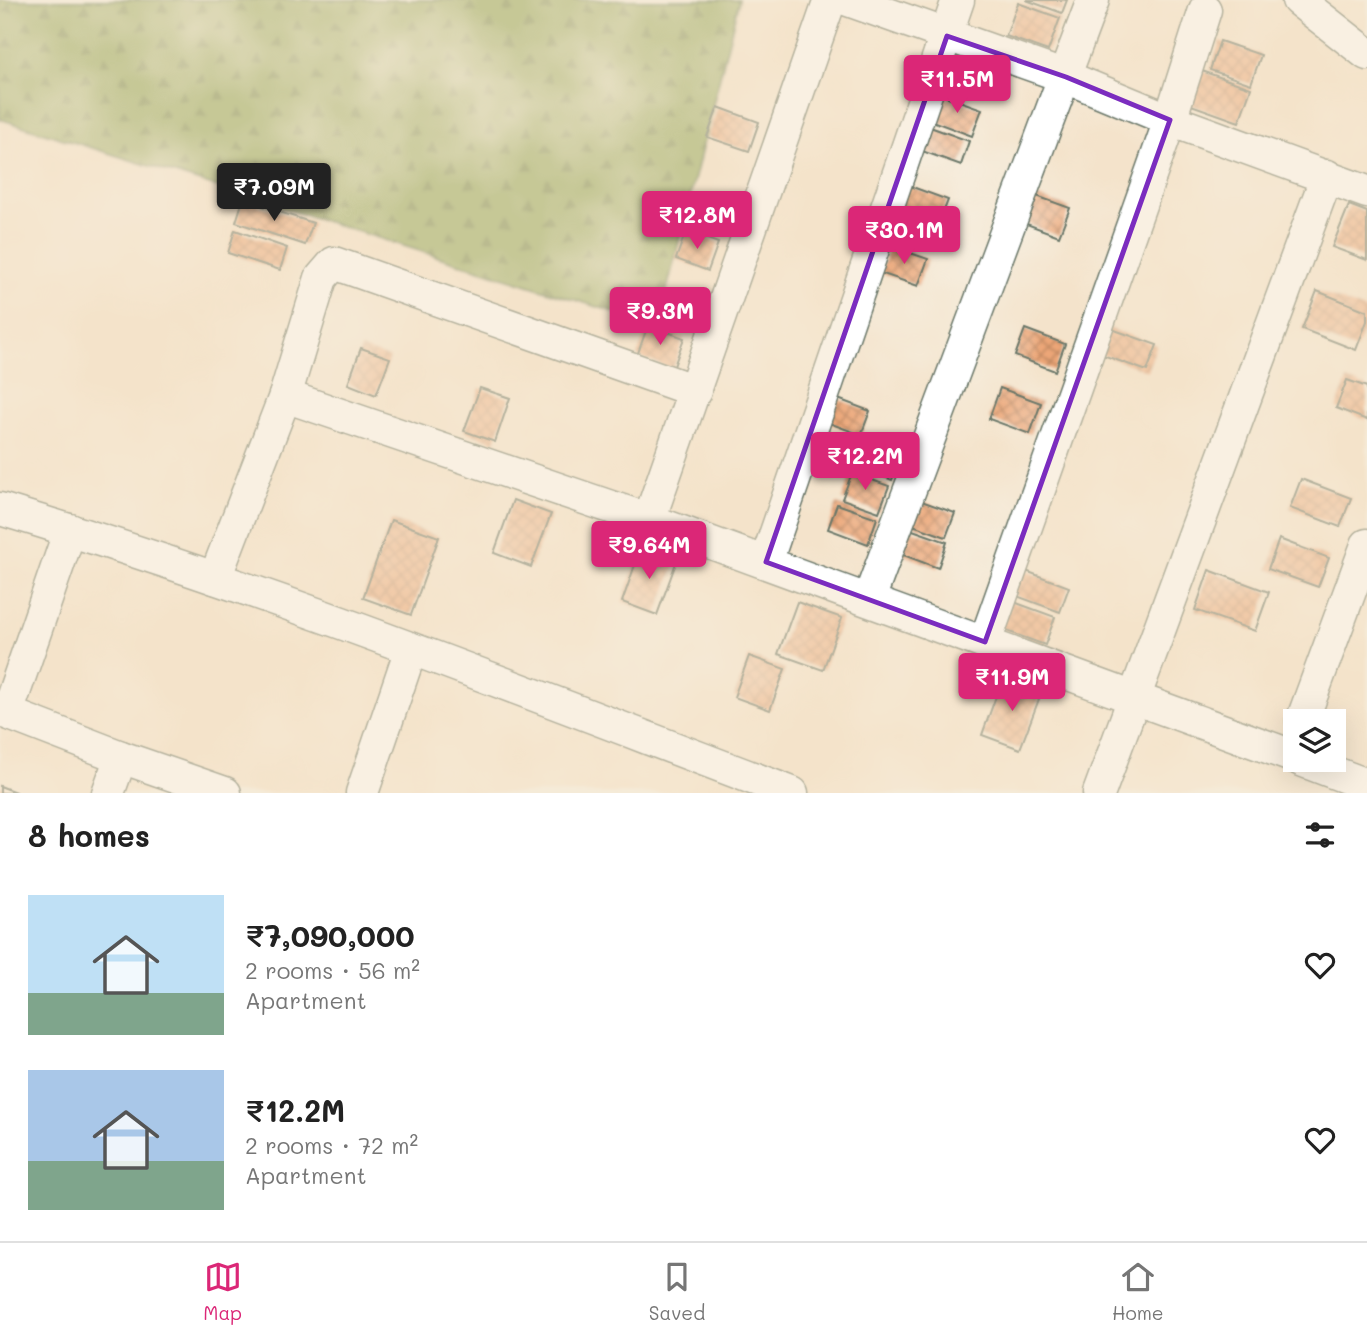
<!DOCTYPE html>
<html lang="en">
<head>
<meta charset="utf-8">
<style>
	body { margin:0; font-family:Mali,sans-serif; background:#f2f2f2; color:#222; height:100vh; display:flex; flex-direction:column; font-size:26px; white-space:nowrap }
	* { box-sizing:border-box; margin:0 }
	p { font-size:23px; color:#767676 }
	.icon { flex:none; width:38px; height:38px; fill:none; stroke:currentColor; stroke-width:2; stroke-linecap:round; stroke-linejoin:round }
	.map { position:relative; height:793px; overflow:hidden }
	.sheet { display:flex; flex-direction:column; background:#fff; flex:1 }
	.sheet>* { flex:none }
	.fabs { position:absolute; left:1283px; top:709px; display:grid; gap:14px }
	.fabs a { display:grid; place-items:center; width:63px; height:63px; border-radius:0px; background:#fff; box-shadow:0 7px 28px #0002; font-size:35px }
	.price { position:absolute; translate:-50% -60px; padding:0 16px; border-radius:7px; background:#db2777; color:#fff; font-size:23px; line-height:46px; filter:drop-shadow(0 2px 4px #0008) }
	.price::after { content:''; position:absolute; left:50%; top:42px; width:21px; height:16px; margin-left:-10px; background:inherit; clip-path:polygon(0 0,100% 0,50% 100%) }
	.price.active { background:#222; color:#fff }
	ul { padding:0; list-style:none }
	li { display:flex; align-items:center; gap:21px; height:175px; padding:0 28px }
	li span { display:grid; place-items:center; flex:none; width:196px; height:140px; border-radius:0px; color:#555 }
	li>.icon { margin-inline-start:auto }
	span .icon { width:84px; height:84px; fill:#fffc; stroke-width:1 }
	li b { font-size:30px }
	h2 { display:flex; justify-content:space-between; align-items:center; height:84px; padding:0 28px; font-size:30px }
	.menu { display:flex; justify-content:space-around; align-items:center; height:98px; border-top:2px solid #e0e0e0; background:#fff; font-size:19px; color:#767676 }
	.menu a { display:grid; justify-items:center; gap:4px }
	.menu .active { color:#db2777 }
	.map>svg:first-child { display:block }
	.forest { fill:url(#forest-firs); stroke:#567246; stroke-width:2 }
	.building { fill:url(#building-cross-hatch) }
	.lines { fill:none; stroke-linecap:round; stroke-linejoin:round }
	.minor-casing { stroke:#6a7769; stroke-width:35 }
	.minor { stroke:#fff; stroke-width:32 }
	.marked { fill:none; stroke:#7b2cbf; stroke-width:5; stroke-linejoin:round }
</style>
</head>
<body>
<div class="map">
<svg width="1367" height="793" viewBox="0 0 1367 793">
	<defs>
		<pattern id="forest-firs" width="22" height="20" patternUnits="userSpaceOnUse" patternTransform="scale(1.75)"><rect width="22" height="20" fill="#8ea658"/><path d="M5 1l3.5 6h-7zM16 11l3.5 6h-7z" fill="#73884a"/></pattern>
		<pattern id="building-cross-hatch" width="8" height="8" patternUnits="userSpaceOnUse" patternTransform="scale(1.75)"><rect width="8" height="8" fill="#eca677"/><path d="M0 0l8 8M0 8l8-8" fill="none" stroke="#bf8862"/></pattern>
	</defs>
	<rect width="100%" height="100%" fill="#f7f3e8"/>
	<filter id="ink" filterUnits="userSpaceOnUse"><feTurbulence type="fractalNoise" baseFrequency=".0143" numOctaves="2"/><feDisplacementMap in="SourceGraphic" scale="14" xChannelSelector="R" yChannelSelector="G"/><feConvolveMatrix kernelMatrix="1 2 1 2 8 2 1 2 1" color-interpolation-filters="sRGB"/></filter>
	<filter id="wash" filterUnits="userSpaceOnUse"><feTurbulence type="fractalNoise" baseFrequency=".00686" numOctaves="4" result="noise"/><feDisplacementMap in="SourceGraphic" scale="28" xChannelSelector="R" yChannelSelector="G"/><feGaussianBlur stdDeviation="1.57" result="paint"/><feColorMatrix in="noise" values="0 0 0 0 0 0 0 0 0 0 0 0 0 0 0 0 0 1.4 0 .05"/><feComposite in="paint" operator="in"/></filter>
	<g filter="url(#wash)">
		<rect width="100%" height="100%" fill="#f4e3cb"/>
		<path class="forest" d="M0,0H739L658,326L0,119Z"/>
		<g id="blocks">
			<g class="building">
				<path d="M1026,0H1067L1062,13Z"/>
				<path d="M1018,3L1060,18L1048,51L1006,36Z"/>
				<path d="M1220,41L1261,55L1251,84L1210,70Z"/>
				<path d="M1202,71L1251,88L1239,122L1191,105Z"/>
				<path d="M942,95L982,109L972,136L932,121Z"/>
				<path d="M718,107L759,122L749,151L707,137Z"/>
				<path d="M930,127L969,141L961,165L922,151Z"/>
				<path d="M907,185L948,200L938,226L897,212Z"/>
				<path d="M1031,194L1070,208L1059,236L1021,222Z"/>
				<path d="M243,200L313,223L305,245L236,222Z"/>
				<path d="M1349,205L1367,212V260L1332,247Z"/>
				<path d="M235,230L287,248L280,270L228,253Z"/>
				<path d="M686,231L718,243L708,271L676,259Z"/>
				<path d="M890,246L928,259L918,286L880,273Z"/>
				<path d="M1317,291L1367,311V321L1356,350L1302,329Z"/>
				<path d="M648,325L684,338L673,369L637,356Z"/>
				<path d="M1106,327L1157,345L1147,371L1097,353Z"/>
				<path d="M1025,329L1065,344L1055,371L1015,356Z"/>
				<path d="M361,348L390,358L376,395L348,384Z"/>
				<path d="M1347,380L1367,387V420L1336,408Z"/>
				<path d="M480,388L510,398L495,442L464,431Z"/>
				<path d="M1000,388L1041,403L1030,434L989,419Z"/>
				<path d="M830,396L870,411L861,435L821,420Z"/>
				<path d="M862,442L901,457L892,480L853,466Z"/>
				<path d="M852,473L889,486L879,512L842,499Z"/>
				<path d="M1301,479L1351,498L1340,527L1290,508Z"/>
				<path d="M916,499L955,513L946,537L907,523Z"/>
				<path d="M513,500L551,514L531,567L494,553Z"/>
				<path d="M837,504L877,518L868,544L828,529Z"/>
				<path d="M391,520L439,537L411,615L363,598Z"/>
				<path d="M904,527L947,542L938,568L895,552Z"/>
				<path d="M1279,539L1329,558L1318,587L1268,569Z"/>
				<path d="M641,548L677,560L657,615L622,602Z"/>
				<path d="M1015,567L1069,587L1060,612L1006,592Z"/>
				<path d="M1209,570L1269,592L1255,631L1195,610Z"/>
				<path d="M1003,598L1055,617L1045,645L993,626Z"/>
				<path d="M797,602L842,618L823,670L778,654Z"/>
				<path d="M749,656L785,669L770,710L734,697Z"/>
				<path d="M1003,677L1042,691L1020,749L982,735Z"/>
				<path d="M0,786L18,793H0Z"/>
			</g>
		</g>
	</g>
	<g filter="url(#ink)">
		<use href="#blocks" fill-opacity="0" stroke="#6a7769" stroke-width="2"/>
		<g class="lines">
			<defs>
				<g id="minor">
					<path d="M848,0L1066,77L1170,120L1367,192"/>
					<path d="M1298,0L1367,54"/>
					<path d="M285,396L321,278L334,263L695,391"/>
					<path d="M0,509C269,589 530,694 792,793"/>
					<path d="M649,520L830,0"/>
					<path d="M70,530L7,713L121,757L225,793"/>
					<path d="M766,562L958,0"/>
					<path d="M215,578L285,396L649,520L1295,757"/>
					<path d="M869,599L1093,0"/>
					<path d="M985,642L1170,120L1205,10"/>
					<path d="M1302,721L1367,545"/>
					<path d="M1301,760L1367,785"/>
					<path d="M108,793L121,757"/>
					<path d="M362,793L411,649"/>
					<path d="M1099,793L1327,176"/>
				</g>
			</defs>
			<use href="#minor" class="minor-casing"/>
			<use href="#minor" class="minor"/>
		</g>
	</g>
	<path d="M0 0H1367V793H0ZM947,36L1066,77L1170,120L985,642L766,562Z" fill="#f4e3cb" fill-opacity=".55" fill-rule="evenodd"/>
	<path class="marked" d="M947,36L1066,77L1170,120L985,642L766,562Z"/>
</svg>
<div class="fabs">
<a><svg class="icon" aria-label="layers" viewBox="0 0 24 24"><path d="M12 4l9 5-9 5-9-5zM3 14l9 5 9-5"/></svg></a>
</div>
<b class="price" style="left:957px;top:115px">₹11.5M</b>
<b class="price active" style="left:274px;top:223px">₹7.09M</b>
<b class="price" style="left:697px;top:251px">₹12.8M</b>
<b class="price" style="left:904px;top:266px">₹30.1M</b>
<b class="price" style="left:660px;top:347px">₹9.3M</b>
<b class="price" style="left:865px;top:492px">₹12.2M</b>
<b class="price" style="left:649px;top:581px">₹9.64M</b>
<b class="price" style="left:1012px;top:713px">₹11.9M</b>
</div>
<section class="sheet">
<h2>8 homes<svg class="icon" aria-label="filters" viewBox="0 0 24 24"><path d="M4 7h16M4 17h16"/><circle cx="9" cy="7" r="2"/><circle cx="15" cy="17" r="2"/></svg></h2>
<ul>
<li><span style="background:linear-gradient(#bfe0f5 70%,#7fa58c 0)"><svg class="icon" aria-label="home" viewBox="0 0 24 24"><path d="M3 11l9-7 9 7M6 9v11h12V9"/></svg></span><div><b>₹7,090,000</b><p>2 rooms · 56 m²</p><p>Apartment</p></div><svg class="icon" aria-label="heart" viewBox="0 0 24 24"><path d="M12 20l-8-8c-3-5 5-10 8-4 3-6 11-1 8 4z"/></svg></li>
<li><span style="background:linear-gradient(#a9c7e8 65%,#7fa58c 0)"><svg class="icon" aria-label="home" viewBox="0 0 24 24"><path d="M3 11l9-7 9 7M6 9v11h12V9"/></svg></span><div><b>₹12.2M</b><p>2 rooms · 72 m²</p><p>Apartment</p></div><svg class="icon" aria-label="heart" viewBox="0 0 24 24"><path d="M12 20l-8-8c-3-5 5-10 8-4 3-6 11-1 8 4z"/></svg></li>
</ul>
</section>
<nav class="menu">
<a class="active"><svg class="icon" aria-label="map" viewBox="0 0 24 24"><path d="M3 6l6-2 6 2 6-2v14l-6 2-6-2-6 2zM9 4v14M15 6v14"/></svg>Map</a>
<a><svg class="icon" aria-label="saved" viewBox="0 0 24 24"><path d="M7 4h10v16l-5-4-5 4z"/></svg>Saved</a>
<a><svg class="icon" aria-label="home" viewBox="0 0 24 24"><path d="M3 11l9-7 9 7M6 9v11h12V9"/></svg>Home</a>
</nav>
</body>
</html>
